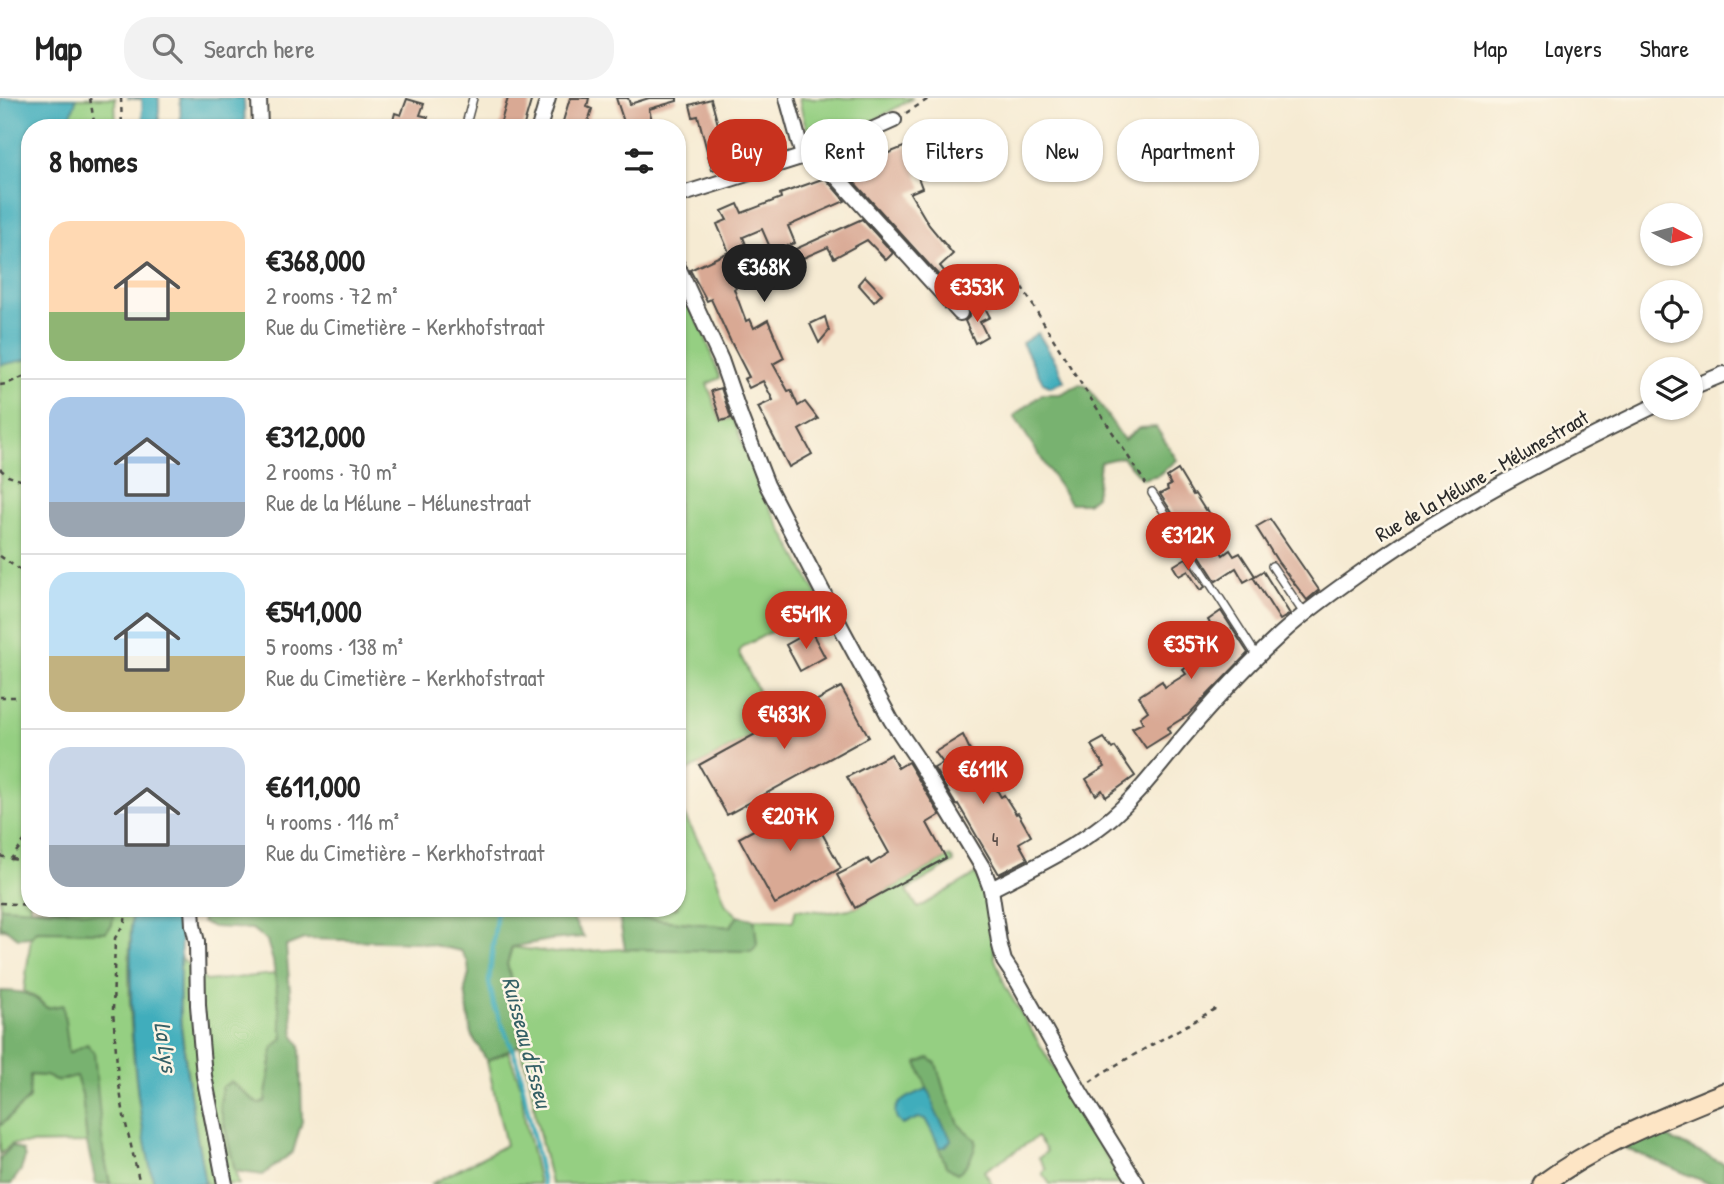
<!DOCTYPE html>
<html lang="en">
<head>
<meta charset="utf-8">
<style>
	body { margin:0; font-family:"Patrick Hand",sans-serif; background:#f2f2f2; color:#222; height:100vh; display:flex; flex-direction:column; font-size:26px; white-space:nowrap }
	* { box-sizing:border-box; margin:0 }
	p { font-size:23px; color:#767676 }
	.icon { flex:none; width:38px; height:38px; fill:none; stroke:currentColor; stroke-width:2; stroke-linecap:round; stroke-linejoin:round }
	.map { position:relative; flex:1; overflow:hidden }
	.panel { position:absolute; left:21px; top:21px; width:665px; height:798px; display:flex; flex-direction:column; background:#fff; border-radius:28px; box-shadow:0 2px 5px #0004 }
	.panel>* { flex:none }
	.guide { position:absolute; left:707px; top:21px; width:665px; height:63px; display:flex; gap:14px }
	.needle { width:46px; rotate:97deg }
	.buttons { position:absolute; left:1640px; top:105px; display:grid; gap:14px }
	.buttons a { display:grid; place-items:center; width:63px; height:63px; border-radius:50%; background:#fff; box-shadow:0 2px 5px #0004; font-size:35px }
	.price { position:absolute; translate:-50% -60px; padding:0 16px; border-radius:24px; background:#c8321e; color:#fff; font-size:23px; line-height:46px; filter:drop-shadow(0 2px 4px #0008) }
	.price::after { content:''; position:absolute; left:50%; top:42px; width:21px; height:16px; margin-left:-10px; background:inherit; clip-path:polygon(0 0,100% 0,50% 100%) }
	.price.active { background:#222; color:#fff }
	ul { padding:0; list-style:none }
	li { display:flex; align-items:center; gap:21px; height:175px; padding:0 28px }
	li+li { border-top:2px solid #e0e0e0 }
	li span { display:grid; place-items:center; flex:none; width:196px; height:140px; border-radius:21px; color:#555 }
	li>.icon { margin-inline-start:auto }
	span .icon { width:84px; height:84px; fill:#fffc; stroke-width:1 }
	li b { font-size:30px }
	h2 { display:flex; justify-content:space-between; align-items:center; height:84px; padding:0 28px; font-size:30px }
	.pill { padding:0 24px; border-radius:28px; background:#fff; box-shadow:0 2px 5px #0004; font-size:24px; line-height:63px }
	.pill.active { background:#c8321e; color:#fff }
	header { display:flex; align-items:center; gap:42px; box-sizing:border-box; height:98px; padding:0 35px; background:#fff; border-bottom:2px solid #e0e0e0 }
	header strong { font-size:33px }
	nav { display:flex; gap:38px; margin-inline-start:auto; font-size:24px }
	.search { width:490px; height:63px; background:#f2f2f2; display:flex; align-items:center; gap:18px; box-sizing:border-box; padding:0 24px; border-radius:28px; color:#767676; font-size:26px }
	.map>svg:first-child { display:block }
	.green { fill:#95cf82; stroke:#607d56; stroke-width:2 }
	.forest { fill:#78b270; stroke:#526e4e; stroke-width:2 }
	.water { fill:#3fadbc; stroke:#356c74; stroke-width:2 }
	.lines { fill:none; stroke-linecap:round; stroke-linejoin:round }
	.stream { stroke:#3fadbc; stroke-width:4.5 }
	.canal { stroke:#3fadbc; stroke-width:14 }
	.building { fill:#d9a994 }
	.lane-casing { stroke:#494844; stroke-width:10 }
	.street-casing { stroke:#494844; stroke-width:18 }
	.secondary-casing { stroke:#494844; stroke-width:23 }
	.path { stroke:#494844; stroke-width:2.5; stroke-dasharray:5 5; stroke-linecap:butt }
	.lane { stroke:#fff; stroke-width:7 }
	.street { stroke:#fff; stroke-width:14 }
	.secondary { stroke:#fde5c5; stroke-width:19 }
	.labels { text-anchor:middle; stroke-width:5; stroke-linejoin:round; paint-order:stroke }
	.number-label { font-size:18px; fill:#564a45 }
	.street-label { font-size:21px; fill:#2b2b2b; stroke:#fcf5e5 }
	.water-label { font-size:23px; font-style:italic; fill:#335f65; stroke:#fcf5e5 }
</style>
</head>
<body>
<header>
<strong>Map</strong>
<div class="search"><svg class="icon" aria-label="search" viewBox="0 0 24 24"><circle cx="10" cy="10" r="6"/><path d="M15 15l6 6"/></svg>Search here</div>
<nav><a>Map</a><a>Layers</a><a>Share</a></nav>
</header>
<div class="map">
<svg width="1724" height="1086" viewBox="0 0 1724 1086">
	<rect width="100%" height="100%" fill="#fcf5e5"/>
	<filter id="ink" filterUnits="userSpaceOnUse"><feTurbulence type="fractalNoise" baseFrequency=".0143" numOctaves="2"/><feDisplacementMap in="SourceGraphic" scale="14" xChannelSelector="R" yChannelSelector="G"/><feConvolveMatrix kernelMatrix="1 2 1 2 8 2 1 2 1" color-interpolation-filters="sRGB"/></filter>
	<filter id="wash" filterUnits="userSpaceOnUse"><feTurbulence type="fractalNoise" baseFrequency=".00686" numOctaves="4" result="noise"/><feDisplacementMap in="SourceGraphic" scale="28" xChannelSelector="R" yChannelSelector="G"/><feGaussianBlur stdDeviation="1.57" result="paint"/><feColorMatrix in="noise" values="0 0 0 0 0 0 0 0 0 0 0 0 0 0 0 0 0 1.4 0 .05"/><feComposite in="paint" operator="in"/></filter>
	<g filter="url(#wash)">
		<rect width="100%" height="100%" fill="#f6ebd3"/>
		<g class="green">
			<path d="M0,0H115L116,30H30V810H132C131,832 129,854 129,876C130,946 138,1018 154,1086H110L103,1052L69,956L47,910L38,901L24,893L31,839L35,833L0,831Z"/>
			<path d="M799,0H913C893,11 832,52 811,36C804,31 801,9 799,0Z"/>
			<path d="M677,184L704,235L720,280L707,286L721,323L733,320L758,388L823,507L742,549L739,555L774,625L677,679Z"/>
			<path d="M677,704L713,770L726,807L738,818L730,829L553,811L508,810H677Z"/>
			<path d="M950,758L954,764L907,792L918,810L976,776L987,802L995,861L1006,890L1123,1086H1050L1042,1075L1046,1071L1039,1060L1047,1053L1037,1039L984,1073L992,1086H551L536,1021L531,987L520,947L515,898L507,866L512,849L555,855L625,851L752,853L757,846L754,821L793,823L796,811L831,814L855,810Z"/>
			<path d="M180,859L206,883L275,876L283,941L273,951L265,1004L258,1006L231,984L235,1073L239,1086H205L190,996L180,918Z"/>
			<path d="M508,953L521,988L525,1023L539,1086H431L506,1047L487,963Z"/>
			<path d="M30,977L46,978L58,983L76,977L82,996L87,1045L12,1046L0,1056V1028L29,1001Z"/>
		</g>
		<g class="forest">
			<path d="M1080,286L1088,289L1124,342L1139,330L1156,329L1177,362L1158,377L1142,381L1122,359L1100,364L1096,398L1087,405H1070L1014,318L1042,296H1060Z"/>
			<path d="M0,809L78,813L113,818L112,827L106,834L36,833L31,839L18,840L3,829H0Z"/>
			<path d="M202,810L553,811L571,818L584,839L550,842L512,849L507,866L515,898L520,947L487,963L471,936L465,891L469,876L468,864L461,853L418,844L304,841L286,848L294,938L300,947L302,1023L293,1054L263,1077L235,1073L220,1008L222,989L231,984L258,1006L265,1004L273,950L283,940L273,863L267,843L252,831L213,829L202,824Z"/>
			<path d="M619,818L730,829L738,818L754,821L757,846L752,853L625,851Z"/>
			<path d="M0,893C22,893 30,894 47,910L63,907L69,955L87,946L94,954L103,1052L110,1086H96L87,1045L82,996L76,978L58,983L46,978L30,977L29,1000L0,1028Z"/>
			<path d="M929,960L936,965L944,992L960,1028L976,1042C976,1053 967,1070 957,1075L946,1068L929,1024V995L917,965Z"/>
			<path d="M1654,1033L1724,1066V1086H1710L1623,1049Z"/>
			<path d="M12,1048L23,1053L25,1060L21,1072L11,1086H0V1060Z"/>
		</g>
		<g class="water">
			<path d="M0,0H76L75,6L70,19L74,30H30V261L0,267Z"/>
			<path d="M127,0H159V25L150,23L143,25L142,1Z"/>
			<path d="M180,0H244L245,30H181Z"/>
			<path d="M1038,235L1057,266L1064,283L1051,289L1043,285L1022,245Z"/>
			<path d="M132,810H183C181,846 178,883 180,919C185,975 196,1031 205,1086H154C132,995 128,903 132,810Z"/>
			<path d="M927,991C934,998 931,1003 935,1012C939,1023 947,1030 951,1042L945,1049H940L925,1021L918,1020L902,1027C882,1007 911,997 927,991Z"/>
		</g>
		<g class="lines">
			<path class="stream" d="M497,810L489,884L494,907L518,965L543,1086"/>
			<path class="canal" d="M149,0L150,30"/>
		</g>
		<g id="blocks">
			<g class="building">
				<path d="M508,0H532L523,30H499Z"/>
				<path d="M570,0H589L587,9L592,11L586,30H561Z"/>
				<path d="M616,0H628L630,6L649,0H677V3L649,11L654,30H626Z"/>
				<path d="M407,1L424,6L420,17L428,19L424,30H391L395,15L401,17Z"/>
				<path d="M711,1L722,41H724L731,67L712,72L698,18L693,19L690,7Z"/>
				<path d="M906,48L922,90L910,95L929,127L953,156L940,168L949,179L944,183L844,73Z"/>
				<path d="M825,80L845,103L788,128L795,145L772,154L762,131L743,139L756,172L748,175L751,180L734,186L736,190L734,191L746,223L750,221L754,230L768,222L784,260L773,266L788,293L791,292L798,308L805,304L818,321L799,332L812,356L789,369L758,309L773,302L763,283L749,290L744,281L749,279L730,242L711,201L707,203L690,172L729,154L717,126L727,122L722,113L738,106L742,115L781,100L780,96Z"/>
				<path d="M862,121L893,155L886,162L867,142L834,160L828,149L794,164L789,154Z"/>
				<path d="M865,178L882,196L874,204L858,186Z"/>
				<path d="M984,208L990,219L980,224L987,238L975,245L965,223L969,219V215Z"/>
				<path d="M825,219L829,233L819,245L810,226Z"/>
				<path d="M721,290L731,320L721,323L711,293Z"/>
				<path d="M1178,372L1193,397L1195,396L1205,412L1207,411L1214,423L1205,429L1223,457L1230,452L1234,458L1240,455L1255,478L1244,484L1236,470L1216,483L1160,396L1168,392L1167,389L1171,387L1167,379Z"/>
				<path d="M1270,421L1319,492L1307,502L1278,464L1256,429Z"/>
				<path d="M1186,460L1205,489L1200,492L1188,473L1179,478L1173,468Z"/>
				<path d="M1263,473L1290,516L1280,522L1253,479Z"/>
				<path d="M1221,513L1248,555L1188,617L1167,630L1170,635L1146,650L1132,630L1143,625L1140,619L1148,613L1139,598L1162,583L1165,589L1186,576L1183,572L1195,563L1192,558L1200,553L1193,543L1212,529L1208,522Z"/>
				<path d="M811,533L825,559L800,573L786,547Z"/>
				<path d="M841,589L869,639L727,717L699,667Z"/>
				<path d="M963,637L978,669L982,666L1001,699L1004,697L1016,716L1018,715L1031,738L1019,745L1028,761L999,776L958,706L956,707L934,670L943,665L935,654Z"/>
				<path d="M1104,640L1112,651L1115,649L1135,678L1106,699L1102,692L1096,697L1086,681L1105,669L1091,647Z"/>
				<path d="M891,656L898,670L908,664L940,717L927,725L946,760L855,810L837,777L868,761L871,766L889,755L847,679Z"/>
				<path d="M805,704L841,770L775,806L739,740Z"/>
			</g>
		</g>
	</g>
	<g filter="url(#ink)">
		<use href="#blocks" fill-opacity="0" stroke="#494844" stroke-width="2"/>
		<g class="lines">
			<defs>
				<g id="lane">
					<path d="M465,30L473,0"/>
					<path d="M1152,395L1257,558"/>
					<path d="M1272,468L1305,517"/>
				</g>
				<g id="street">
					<path d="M259,0L260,30"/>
					<path d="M787,0L803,58"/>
					<path d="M539,30L548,0"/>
					<path d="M824,52L834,76L960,215"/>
					<path d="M677,98L836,48L894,22"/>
					<path d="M677,167L721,262L741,320L767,387L843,533L891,622L916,659L983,770L991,791L999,844L1004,863L1018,884L1080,994L1137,1086"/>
					<path d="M1690,290L1724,276"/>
					<path d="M991,791C1030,771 1071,752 1105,725C1134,702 1157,671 1180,643C1212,605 1246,568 1282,535C1304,515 1329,497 1353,480C1446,412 1549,359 1652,309"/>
					<path d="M192,810L193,827L197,844L198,907L204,978L225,1086"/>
				</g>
				<path id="secondary" d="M1543,1086C1598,1045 1661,1021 1724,995"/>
			</defs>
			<use href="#lane" class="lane-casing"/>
			<use href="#street" class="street-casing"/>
			<use href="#secondary" class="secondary-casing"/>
			<g class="path">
				<path d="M90,0L95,30"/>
				<path d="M121,0L122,30"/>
				<path d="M906,15L930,0"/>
				<path d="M973,207L1017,181L1071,270L1146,386"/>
				<path d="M0,287L6,286L30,276"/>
				<path d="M0,371L8,378L30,385"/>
				<path d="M0,458L30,479"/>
				<path d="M0,599H30"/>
				<path d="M0,758L11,761L30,735"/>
				<path d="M11,761L30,763"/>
				<path d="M0,805L30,807"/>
				<path d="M99,810L115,811"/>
				<path d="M126,810L125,824L115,840L113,913L118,980L124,1018L140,1086"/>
				<path d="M1090,984L1102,975L1217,910"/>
			</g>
			<use href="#lane" class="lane"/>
			<use href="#street" class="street"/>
			<use href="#secondary" class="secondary"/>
		</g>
	</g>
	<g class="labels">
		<g class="number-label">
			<text x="995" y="748">4</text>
		</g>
		<g class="street-label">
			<text transform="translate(1482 378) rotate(-30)" y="7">Rue de la Mélune - Mélunestraat</text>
		</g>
		<g class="water-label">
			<text transform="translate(527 944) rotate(75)" y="8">Ruisseau d'Esseu</text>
			<text transform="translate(166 949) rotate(81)" y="8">La Lys</text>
		</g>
	</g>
</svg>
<div class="buttons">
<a><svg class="needle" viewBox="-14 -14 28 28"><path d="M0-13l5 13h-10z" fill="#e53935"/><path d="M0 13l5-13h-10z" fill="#767676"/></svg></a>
<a><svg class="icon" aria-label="locate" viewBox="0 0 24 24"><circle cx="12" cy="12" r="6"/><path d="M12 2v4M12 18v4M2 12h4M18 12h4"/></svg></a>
<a><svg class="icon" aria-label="layers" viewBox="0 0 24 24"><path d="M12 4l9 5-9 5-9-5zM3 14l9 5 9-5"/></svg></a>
</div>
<b class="price active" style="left:764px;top:206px">€368K</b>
<b class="price" style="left:977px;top:226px">€353K</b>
<b class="price" style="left:1188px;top:474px">€312K</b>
<b class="price" style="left:806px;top:553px">€541K</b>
<b class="price" style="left:1191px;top:583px">€357K</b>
<b class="price" style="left:784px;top:653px">€483K</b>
<b class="price" style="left:983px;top:708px">€611K</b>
<b class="price" style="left:790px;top:755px">€207K</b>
<div class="guide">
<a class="pill active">Buy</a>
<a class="pill">Rent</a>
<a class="pill">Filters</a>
<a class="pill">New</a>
<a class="pill">Apartment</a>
</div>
<section class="panel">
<h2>8 homes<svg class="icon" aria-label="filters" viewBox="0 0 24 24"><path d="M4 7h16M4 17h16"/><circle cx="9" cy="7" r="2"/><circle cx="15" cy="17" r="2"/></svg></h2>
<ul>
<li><span style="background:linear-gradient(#ffd9b3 65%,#8fb573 0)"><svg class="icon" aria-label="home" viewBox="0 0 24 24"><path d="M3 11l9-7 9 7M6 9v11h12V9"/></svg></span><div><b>€368,000</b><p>2 rooms · 72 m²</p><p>Rue du Cimetière - Kerkhofstraat</p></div></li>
<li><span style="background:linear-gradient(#a9c7e8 75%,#9aa5b1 0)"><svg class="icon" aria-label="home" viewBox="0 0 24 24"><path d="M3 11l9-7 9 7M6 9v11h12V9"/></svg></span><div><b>€312,000</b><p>2 rooms · 70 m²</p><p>Rue de la Mélune - Mélunestraat</p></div></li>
<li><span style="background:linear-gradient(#bfe0f5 60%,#c2b280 0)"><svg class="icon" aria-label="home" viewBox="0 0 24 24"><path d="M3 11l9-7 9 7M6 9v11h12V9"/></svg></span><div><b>€541,000</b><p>5 rooms · 138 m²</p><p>Rue du Cimetière - Kerkhofstraat</p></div></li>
<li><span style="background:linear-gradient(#c9d6e8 70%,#9aa5b1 0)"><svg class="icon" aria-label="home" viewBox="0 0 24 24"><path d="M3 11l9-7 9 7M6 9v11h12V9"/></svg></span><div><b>€611,000</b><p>4 rooms · 116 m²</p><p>Rue du Cimetière - Kerkhofstraat</p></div></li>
</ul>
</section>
</div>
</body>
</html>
